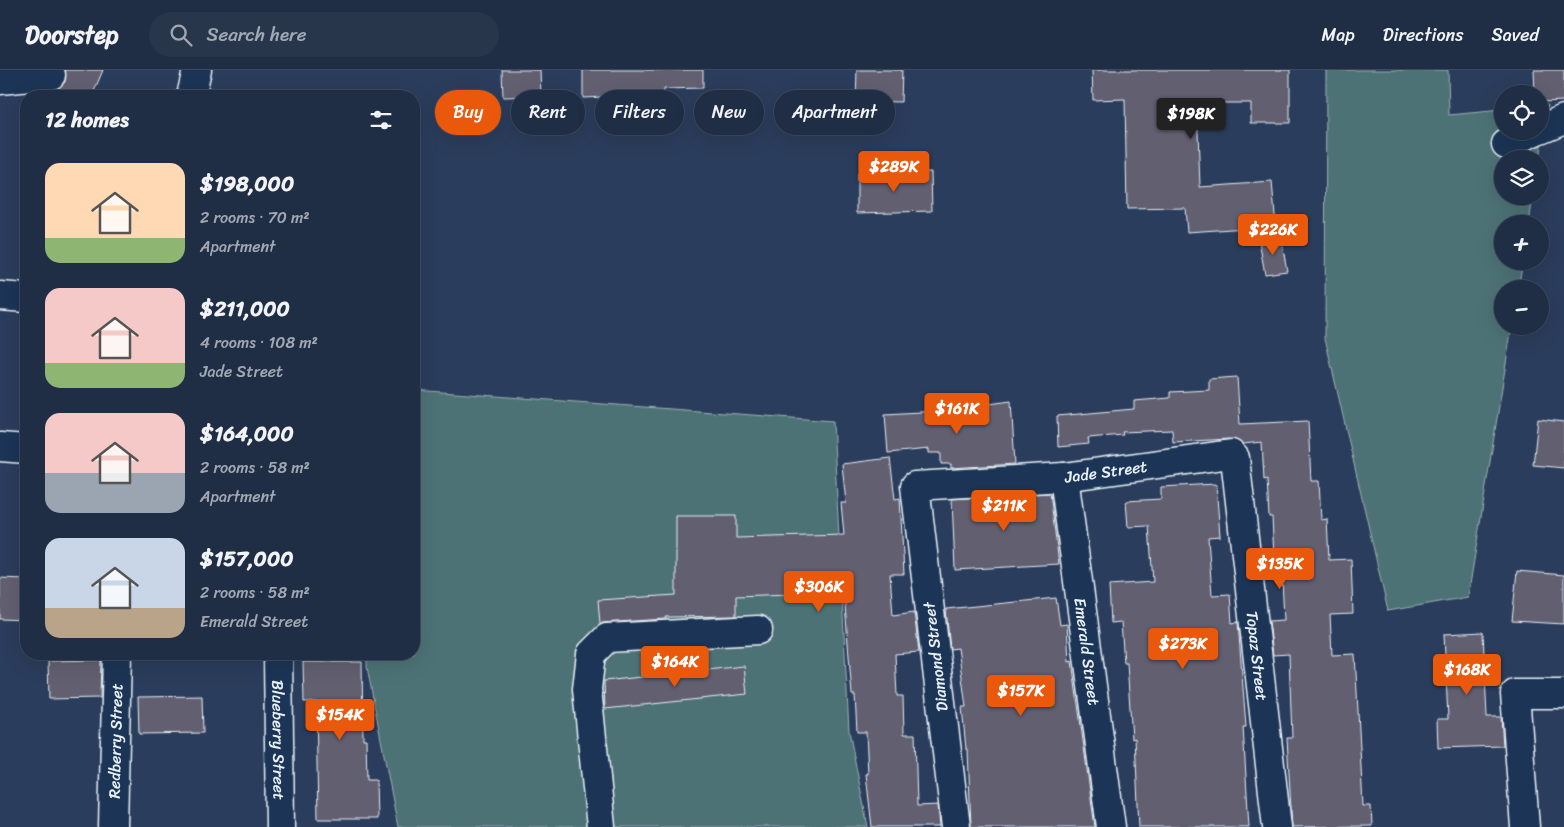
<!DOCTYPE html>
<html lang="en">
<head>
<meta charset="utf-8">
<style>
	body { margin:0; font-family:Sriracha,sans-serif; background:#28364c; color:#f1f3f6; height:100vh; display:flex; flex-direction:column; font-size:19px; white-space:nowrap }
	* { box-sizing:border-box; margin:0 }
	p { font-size:16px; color:#a2a8b3 }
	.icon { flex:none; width:28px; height:28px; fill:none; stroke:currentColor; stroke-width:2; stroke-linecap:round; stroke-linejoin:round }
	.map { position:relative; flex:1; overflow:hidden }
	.sheet { position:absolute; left:20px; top:20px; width:400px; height:570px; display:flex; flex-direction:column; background:#202e45; border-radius:20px; box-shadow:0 5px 20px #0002,0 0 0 1px #3d4a5e }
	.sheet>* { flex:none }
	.top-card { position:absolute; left:435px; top:20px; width:475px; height:45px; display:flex; gap:10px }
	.controls { position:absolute; left:1494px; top:15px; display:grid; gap:10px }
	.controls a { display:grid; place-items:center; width:55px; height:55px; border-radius:50%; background:#202e45; box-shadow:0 5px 20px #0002,0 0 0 1px #3d4a5e; font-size:25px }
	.price { position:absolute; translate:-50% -42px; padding:0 11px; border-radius:5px; background:#ea580c; color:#fff; font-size:16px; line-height:32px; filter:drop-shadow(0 1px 2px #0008) }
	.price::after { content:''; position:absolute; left:50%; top:30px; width:15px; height:11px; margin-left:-8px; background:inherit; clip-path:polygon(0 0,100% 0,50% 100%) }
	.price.active { background:#222; color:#fff }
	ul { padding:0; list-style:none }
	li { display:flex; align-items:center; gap:15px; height:125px; padding:0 25px }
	li span { display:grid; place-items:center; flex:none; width:140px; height:100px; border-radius:15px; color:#555 }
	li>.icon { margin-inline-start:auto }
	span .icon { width:60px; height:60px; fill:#fffc; stroke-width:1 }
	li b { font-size:21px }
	h2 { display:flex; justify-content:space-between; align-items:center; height:60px; padding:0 25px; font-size:21px }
	.chip { padding:0 18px; border-radius:22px; background:#202e45; box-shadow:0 5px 20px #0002,0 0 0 1px #3d4a5e; font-size:18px; line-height:45px }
	.chip.active { background:#ea580c; color:#fff }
	header { display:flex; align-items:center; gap:30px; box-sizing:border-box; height:70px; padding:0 25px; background:#202e45; border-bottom:1px solid #3d4a5e }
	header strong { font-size:24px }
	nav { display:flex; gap:28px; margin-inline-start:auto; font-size:18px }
	.search { width:350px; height:45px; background:#28364c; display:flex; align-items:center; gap:12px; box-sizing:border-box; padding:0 18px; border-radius:28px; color:#a2a8b3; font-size:19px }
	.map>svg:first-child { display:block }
	.green { fill:#4d7274; stroke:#9ab2b6 }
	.building { fill:#625e71; stroke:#e8f1f8 }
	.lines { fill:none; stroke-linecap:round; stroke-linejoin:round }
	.minor-casing { stroke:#e8f1f8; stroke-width:31 }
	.minor { stroke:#1d3557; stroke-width:28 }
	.labels { text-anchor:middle; stroke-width:4; stroke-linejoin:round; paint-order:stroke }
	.street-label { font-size:16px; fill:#e8f1f8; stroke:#1d3557 }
</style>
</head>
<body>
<header>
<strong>Doorstep</strong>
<div class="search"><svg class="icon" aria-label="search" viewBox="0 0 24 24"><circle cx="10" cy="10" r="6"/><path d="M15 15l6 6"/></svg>Search here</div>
<nav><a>Map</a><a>Directions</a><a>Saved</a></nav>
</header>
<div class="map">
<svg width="1564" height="757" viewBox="0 0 1564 757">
	<rect width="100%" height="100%" fill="#2b3d5c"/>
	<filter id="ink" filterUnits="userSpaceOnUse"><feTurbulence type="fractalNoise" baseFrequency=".02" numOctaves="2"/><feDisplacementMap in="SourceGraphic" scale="10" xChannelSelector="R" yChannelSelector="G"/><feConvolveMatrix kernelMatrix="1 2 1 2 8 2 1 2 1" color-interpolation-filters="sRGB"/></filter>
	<g filter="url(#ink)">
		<g class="green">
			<path d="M1326,0H1448L1449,45L1502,40V61H1540V36L1548,35L1539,89H1502V126H1533L1529,154H1502V191H1523L1518,219H1502V256H1512L1468,527L1388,541L1325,268Z"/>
			<path d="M414,320L833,351L849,661L868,757H398L367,597V584H414Z"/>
		</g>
		<g class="building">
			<path d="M65,0H103L92,26H52L55,20L65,12Z"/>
			<path d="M502,0H540L541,26L503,27Z"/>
			<path d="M583,0H703V18L664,19V24L583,28Z"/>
			<path d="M857,0H902L901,32L856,31Z"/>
			<path d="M1092,0H1290V53H1251V33H1197L1200,117L1272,112L1276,156L1187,162L1185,138L1127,139L1125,29L1093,30Z"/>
			<path d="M1534,0H1564V31L1540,32V24H1535Z"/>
			<path d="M931,102L932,141L857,143V104Z"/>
			<path d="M1281,167L1287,201L1265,204L1259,171Z"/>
			<path d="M1237,307L1240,354L1308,351L1311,411H1319L1321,450L1327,449L1329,490L1351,489L1353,544L1330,545L1332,585L1355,584L1363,736H1371L1372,756L1292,757L1287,668H1292L1289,584L1273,585L1269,551L1284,550L1281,487H1274L1272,447H1269L1267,409L1264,410L1262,372L1243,374L1229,369L1173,372L1172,360L1122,362L1123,365L1088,368L1089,374L1058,377L1057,346L1134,339V331L1170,328V322L1209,320V309Z"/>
			<path d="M1011,331L1015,394L951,398V394H941V383H929V379L888,383L885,344L938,341Z"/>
			<path d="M1538,349L1564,352V398L1533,395Z"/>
			<path d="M890,388L895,429L900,428L904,504H890L893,545L914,542L919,582L895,584L897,626H903L904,664H915L917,736L938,735L940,757H872L866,704H868L866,662H857L855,625H852L844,522L736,526V546L666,547V549L600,553L598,530L676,525V446H736V468L844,465L841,433H846L842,394Z"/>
			<path d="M1216,414L1220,466L1208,467L1212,525L1230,524L1232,553L1238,552L1246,657H1243L1249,757H1139L1135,668L1132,669L1127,593H1124L1121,552L1111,553L1109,515L1153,512L1149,456L1128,457L1126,431L1161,429V417Z"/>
			<path d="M1050,423L1059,494L955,500L952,429Z"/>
			<path d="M1517,501L1564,505V554L1512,551Z"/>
			<path d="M0,508L26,509V550L0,549Z"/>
			<path d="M1056,528L1060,555L1067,554L1069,592L1072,591L1095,757H971L968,679H966L962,637H966L958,578L950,579L946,539Z"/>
			<path d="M1483,562L1487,647H1501L1503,676L1438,678L1437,649H1448L1444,564Z"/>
			<path d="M101,590L100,628L49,629L48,591Z"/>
			<path d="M303,592H362L363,669H366L367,710H376L377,749H318L316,632H304Z"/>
			<path d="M744,596L747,624L605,639L604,611Z"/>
			<path d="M202,626L203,663L139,664L138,627Z"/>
		</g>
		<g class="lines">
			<defs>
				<g id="minor">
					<path d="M0,10L51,5"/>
					<path d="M191,26L197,0"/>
					<path d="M1540,59L1564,49"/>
					<path d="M1506,74L1535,61"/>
					<path d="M0,226L26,228"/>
					<path d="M0,377L26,379"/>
					<path id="s1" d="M1064,407L1111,757"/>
					<path id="s2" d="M278,584L280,757"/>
					<path id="s3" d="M113,757L117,584"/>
					<path d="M601,757L587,619L591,584L607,568L758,560"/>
					<path id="s4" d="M956,757L915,416L1064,407L1231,384L1235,388L1277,757"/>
					<path d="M1525,757L1515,624H1564"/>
				</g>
			</defs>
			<use href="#minor" class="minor-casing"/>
			<use href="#minor" class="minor"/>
		</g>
	</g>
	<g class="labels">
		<g class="street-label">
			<text dy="6" stroke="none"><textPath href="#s4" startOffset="535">Jade Street</textPath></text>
			<text dy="6" stroke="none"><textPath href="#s1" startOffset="176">Emerald Street</textPath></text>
			<text dy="6" stroke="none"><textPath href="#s4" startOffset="866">Topaz Street</textPath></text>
			<text transform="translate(935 587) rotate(-97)" y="6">Diamond Street</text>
			<text dy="6" stroke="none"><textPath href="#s3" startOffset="86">Redberry Street</textPath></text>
			<text dy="6" stroke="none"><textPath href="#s2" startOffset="86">Blueberry Street</textPath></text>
		</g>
	</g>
</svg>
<div class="controls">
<a><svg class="icon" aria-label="locate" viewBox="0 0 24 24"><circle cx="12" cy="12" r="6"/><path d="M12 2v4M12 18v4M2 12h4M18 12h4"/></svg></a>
<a><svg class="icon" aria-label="layers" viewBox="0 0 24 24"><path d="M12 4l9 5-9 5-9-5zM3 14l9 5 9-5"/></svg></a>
<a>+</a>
<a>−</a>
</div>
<b class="price active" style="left:1191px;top:70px">$198K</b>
<b class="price" style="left:894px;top:123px">$289K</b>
<b class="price" style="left:1273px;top:186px">$226K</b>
<b class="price" style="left:957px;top:365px">$161K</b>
<b class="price" style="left:1004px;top:462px">$211K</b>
<b class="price" style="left:1280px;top:520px">$135K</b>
<b class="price" style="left:819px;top:543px">$306K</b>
<b class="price" style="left:1183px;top:600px">$273K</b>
<b class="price" style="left:675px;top:618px">$164K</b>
<b class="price" style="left:1467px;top:626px">$168K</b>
<b class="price" style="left:1021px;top:647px">$157K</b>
<b class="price" style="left:340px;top:671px">$154K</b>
<div class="top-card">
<a class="chip active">Buy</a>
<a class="chip">Rent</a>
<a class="chip">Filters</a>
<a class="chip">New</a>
<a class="chip">Apartment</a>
</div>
<section class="sheet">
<h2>12 homes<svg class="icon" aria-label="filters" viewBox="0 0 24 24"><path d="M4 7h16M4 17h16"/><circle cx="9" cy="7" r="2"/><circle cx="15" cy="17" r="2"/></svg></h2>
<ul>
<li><span style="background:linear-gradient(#ffd9b3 75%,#8fb573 0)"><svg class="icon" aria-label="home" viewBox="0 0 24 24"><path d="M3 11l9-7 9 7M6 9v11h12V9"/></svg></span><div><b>$198,000</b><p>2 rooms · 70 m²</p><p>Apartment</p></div></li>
<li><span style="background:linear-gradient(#f6c9c9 75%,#8fb573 0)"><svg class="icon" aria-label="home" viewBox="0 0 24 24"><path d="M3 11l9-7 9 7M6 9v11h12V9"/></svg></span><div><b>$211,000</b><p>4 rooms · 108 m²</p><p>Jade Street</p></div></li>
<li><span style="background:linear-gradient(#f6c9c9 60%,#9aa5b1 0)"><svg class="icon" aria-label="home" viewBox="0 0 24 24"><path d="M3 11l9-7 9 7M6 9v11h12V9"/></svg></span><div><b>$164,000</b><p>2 rooms · 58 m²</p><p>Apartment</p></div></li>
<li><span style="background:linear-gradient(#c9d6e8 70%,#b9a48a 0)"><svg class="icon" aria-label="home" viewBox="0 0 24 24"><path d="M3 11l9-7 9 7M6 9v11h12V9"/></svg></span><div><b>$157,000</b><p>2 rooms · 58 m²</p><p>Emerald Street</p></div></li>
</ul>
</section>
</div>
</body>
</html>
